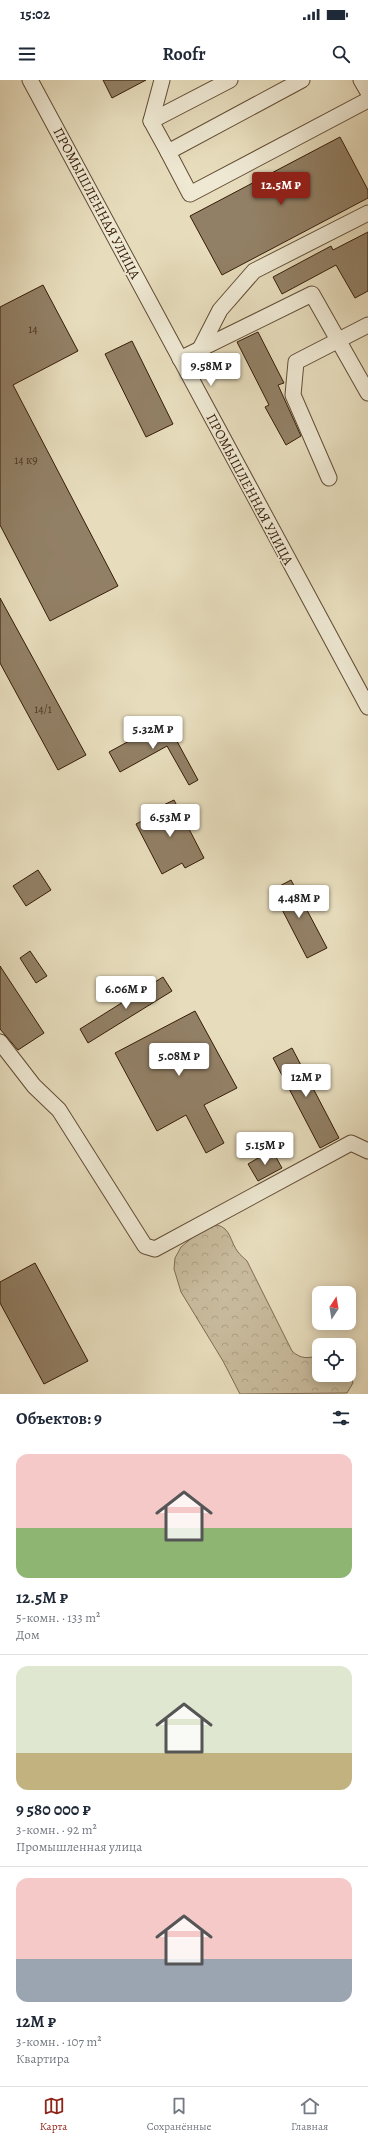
<!DOCTYPE html>
<html lang="ru">
<head>
<meta charset="utf-8">
<style>
	body { margin:0; font-family:Alegreya,serif; background:#f2f2f3; color:#1f2937; height:100vh; display:flex; flex-direction:column; font-size:15px; white-space:nowrap }
	* { box-sizing:border-box; margin:0 }
	p { font-size:13px; color:#747a83 }
	.icon { flex:none; width:22px; height:22px; fill:none; stroke:currentColor; stroke-width:2; stroke-linecap:round; stroke-linejoin:round }
	.map { position:relative; height:1314px; overflow:hidden }
	.sheet { display:flex; flex-direction:column; background:#fff; flex:1 }
	.sheet>* { flex:none }
	.needle { width:26px; rotate:12deg }
	.fabs { position:absolute; left:312px; top:1206px; display:grid; gap:8px }
	.fabs a { display:grid; place-items:center; width:44px; height:44px; border-radius:8px; background:#fff; box-shadow:0 2px 10px #0003; font-size:20px }
	.price { position:absolute; translate:-50% -34px; padding:0 9px; border-radius:4px; background:#fff; color:#222; font-size:13px; line-height:26px; filter:drop-shadow(0 1px 2px #0008) }
	.price::after { content:''; position:absolute; left:50%; top:24px; width:12px; height:9px; margin-left:-6px; background:inherit; clip-path:polygon(0 0,100% 0,50% 100%) }
	.price.on { background:#8f2418; color:#fff }
	ul { padding:0; list-style:none }
	li { display:grid; align-content:center; gap:8px; height:212px; padding:0 16px }
	li+li { border-top:1px solid #e0e1e3 }
	li span { display:grid; place-items:center; height:124px; border-radius:12px; color:#555 }
	li>.icon { margin-inline-start:auto }
	span .icon { width:72px; height:72px; fill:#fffc; stroke-width:1 }
	li b { font-size:17px }
	h2 { display:flex; justify-content:space-between; align-items:center; height:48px; padding:0 16px; font-size:17px }
	.status { display:flex; justify-content:space-between; align-items:center; height:28px; padding:0 20px; background:#fff; direction:ltr }
	.status svg { height:11px; fill:currentColor }
	header { display:flex; justify-content:space-between; align-items:center; height:52px; padding:0 16px; background:#fff; font-size:18px; font-weight:600 }
	.tabs { display:flex; justify-content:space-around; align-items:center; height:56px; border-top:1px solid #e0e1e3; background:#fff; font-size:11px; color:#747a83 }
	.tabs a { display:grid; justify-items:center; gap:2px }
	.tabs .on { color:#8f2418 }
	.map>svg:first-child { display:block }
	.forest { fill:url(#forest-crowns); stroke:#806c52 }
	.building { fill:#928066; stroke:#361c07 }
	.lines { fill:none; stroke-linecap:round; stroke-linejoin:round }
	.minor-casing { stroke:#624c34; stroke-width:17 }
	.minor { stroke:#efe9d4; stroke-width:15 }
	.labels { text-anchor:middle; stroke-width:3.5; stroke-linejoin:round; paint-order:stroke }
	.number-label { font-size:12px; fill:#4d351f }
	.street-label { font-size:14px; fill:#361c07; stroke:#efe9d4 }
</style>
</head>
<body>
<div class="status"><b>15:02</b><svg viewBox="0 0 49 12"><path d="M0 12V9h3v3zM5 12V6h3v6zM10 12V3h3v9zM15 12V0h3v12zM26 1h20v11H26zM47 4h2v5h-2z"/></svg></div>
<header><svg class="icon" aria-label="menu" viewBox="0 0 24 24"><path d="M4 6h16M4 12h16M4 18h16"/></svg>Roofr<svg class="icon" aria-label="search" viewBox="0 0 24 24"><circle cx="10" cy="10" r="6"/><path d="M15 15l6 6"/></svg></header>
<div class="map">
<svg width="368" height="1314" viewBox="0 0 368 1314">
	<defs>
		<pattern id="forest-crowns" width="20" height="18" patternUnits="userSpaceOnUse"><rect width="20" height="18" fill="#c9bc9e"/><path d="M2 6a3 3 0 1 1 6 0M12 15a3 3 0 1 1 6 0" fill="none" stroke="#ada187"/></pattern>
	</defs>
	<rect width="100%" height="100%" fill="#e7ddbd"/>
	<filter id="stains"><feTurbulence type="fractalNoise" baseFrequency=".005" numOctaves="4"/><feColorMatrix values="0 0 0 0 .2 0 0 0 0 .09 0 0 0 0 .02 0 0 0 .5 -.17"/></filter>
	<radialGradient id="worn" r=".72"><stop offset=".6" stop-color="#630" stop-opacity="0"/><stop offset="1" stop-color="#630" stop-opacity=".3"/></radialGradient>
	<path class="forest" d="M217,1145C231,1148 230,1162 238,1172C240,1175 244,1178 247,1181L292,1271C300,1279 309,1279 319,1275V1295H349V1290L353,1303L347,1313L240,1314L223,1281L181,1212L174,1189L175,1178L181,1167L205,1147Z"/>
	<g class="building">
		<path d="M103,0H146L112,18Z"/>
		<path d="M340,57L368,110V118L222,195L190,136Z"/>
		<path d="M368,152V211L355,218L336,185L282,214L273,197L331,166L333,170Z"/>
		<path d="M43,205L78,271L13,305L118,506L50,541L0,445V227Z"/>
		<path d="M258,252L284,303L278,305L301,356L286,365L265,327L269,325L237,262Z"/>
		<path d="M132,261L173,344L146,357L105,274Z"/>
		<path d="M0,518L86,675L58,690L0,583Z"/>
		<path d="M166,641L198,700L189,705L167,666L120,692L109,672Z"/>
		<path d="M174,720L204,778L185,788L182,783L162,794L136,744L157,733L155,729Z"/>
		<path d="M38,790L51,810L26,826L13,806Z"/>
		<path d="M291,800L327,868L307,878L272,810Z"/>
		<path d="M30,871L47,896L36,903L20,878Z"/>
		<path d="M0,886L44,953L18,970L0,949Z"/>
		<path d="M163,897L172,911L88,963L80,949Z"/>
		<path d="M195,931L237,1008L204,1025L224,1063L206,1073L186,1035L157,1051L115,973Z"/>
		<path d="M292,968L339,1058L320,1068L273,978Z"/>
		<path d="M272,1070L282,1088L258,1101L248,1084Z"/>
		<path d="M35,1183L88,1281L44,1304L0,1223V1202Z"/>
	</g>
	<g class="lines">
		<defs>
			<g id="minor">
				<path d="M30,0L368,627"/>
				<path d="M302,0L168,72L190,114L368,20"/>
				<path d="M361,0L368,12"/>
				<path d="M151,41L162,0"/>
				<path d="M168,72L151,41L230,0"/>
				<path d="M200,269L220,230L254,191L368,133"/>
				<path d="M180,279L312,214L368,313"/>
				<path d="M329,398L293,315L296,282L368,245"/>
				<path d="M0,962L34,1006L59,1030L145,1166L155,1169L351,1063L368,1071"/>
			</g>
		</defs>
		<use href="#minor" class="minor-casing"/>
		<use href="#minor" class="minor"/>
	</g>
	<g class="labels">
		<g class="number-label">
			<text x="33" y="253">14</text>
			<text x="26" y="384">14 к9</text>
			<text x="43" y="633">14/1</text>
		</g>
		<g class="street-label">
			<text transform="translate(97 123) rotate(62)" y="5">ПРОМЫШЛЕННАЯ УЛИЦА</text>
			<text transform="translate(250 409) rotate(62)" y="5">ПРОМЫШЛЕННАЯ УЛИЦА</text>
		</g>
	</g>
	<rect width="100%" height="100%" filter="url(#stains)"/>
	<rect width="100%" height="100%" fill="url(#worn)"/>
</svg>
<div class="fabs">
<a><svg class="needle" viewBox="-14 -14 28 28"><path d="M0-13l5 13h-10z" fill="#e53935"/><path d="M0 13l5-13h-10z" fill="#747a83"/></svg></a>
<a><svg class="icon" aria-label="locate" viewBox="0 0 24 24"><circle cx="12" cy="12" r="6"/><path d="M12 2v4M12 18v4M2 12h4M18 12h4"/></svg></a>
</div>
<b class="price on" style="left:281px;top:126px">12.5M ₽</b>
<b class="price" style="left:211px;top:307px">9.58M ₽</b>
<b class="price" style="left:153px;top:670px">5.32M ₽</b>
<b class="price" style="left:170px;top:758px">6.53M ₽</b>
<b class="price" style="left:299px;top:839px">4.48M ₽</b>
<b class="price" style="left:126px;top:930px">6.06M ₽</b>
<b class="price" style="left:179px;top:997px">5.08M ₽</b>
<b class="price" style="left:306px;top:1018px">12M ₽</b>
<b class="price" style="left:265px;top:1086px">5.15M ₽</b>
</div>
<section class="sheet">
<h2>Объектов: 9<svg class="icon" aria-label="filters" viewBox="0 0 24 24"><path d="M4 7h16M4 17h16"/><circle cx="9" cy="7" r="2"/><circle cx="15" cy="17" r="2"/></svg></h2>
<ul>
<li><span style="background:linear-gradient(#f6c9c9 60%,#8fb573 0)"><svg class="icon" aria-label="home" viewBox="0 0 24 24"><path d="M3 11l9-7 9 7M6 9v11h12V9"/></svg></span><div><b>12.5M ₽</b><p>5-комн. · 133 m²</p><p>Дом</p></div></li>
<li><span style="background:linear-gradient(#dfe7d0 70%,#c2b280 0)"><svg class="icon" aria-label="home" viewBox="0 0 24 24"><path d="M3 11l9-7 9 7M6 9v11h12V9"/></svg></span><div><b>9 580 000 ₽</b><p>3-комн. · 92 m²</p><p>Промышленная улица</p></div></li>
<li><span style="background:linear-gradient(#f6c9c9 65%,#9aa5b1 0)"><svg class="icon" aria-label="home" viewBox="0 0 24 24"><path d="M3 11l9-7 9 7M6 9v11h12V9"/></svg></span><div><b>12M ₽</b><p>3-комн. · 107 m²</p><p>Квартира</p></div></li>
</ul>
</section>
<nav class="tabs">
<a class="on"><svg class="icon" aria-label="map" viewBox="0 0 24 24"><path d="M3 6l6-2 6 2 6-2v14l-6 2-6-2-6 2zM9 4v14M15 6v14"/></svg>Карта</a>
<a><svg class="icon" aria-label="saved" viewBox="0 0 24 24"><path d="M7 4h10v16l-5-4-5 4z"/></svg>Сохранённые</a>
<a><svg class="icon" aria-label="home" viewBox="0 0 24 24"><path d="M3 11l9-7 9 7M6 9v11h12V9"/></svg>Главная</a>
</nav>
</body>
</html>
